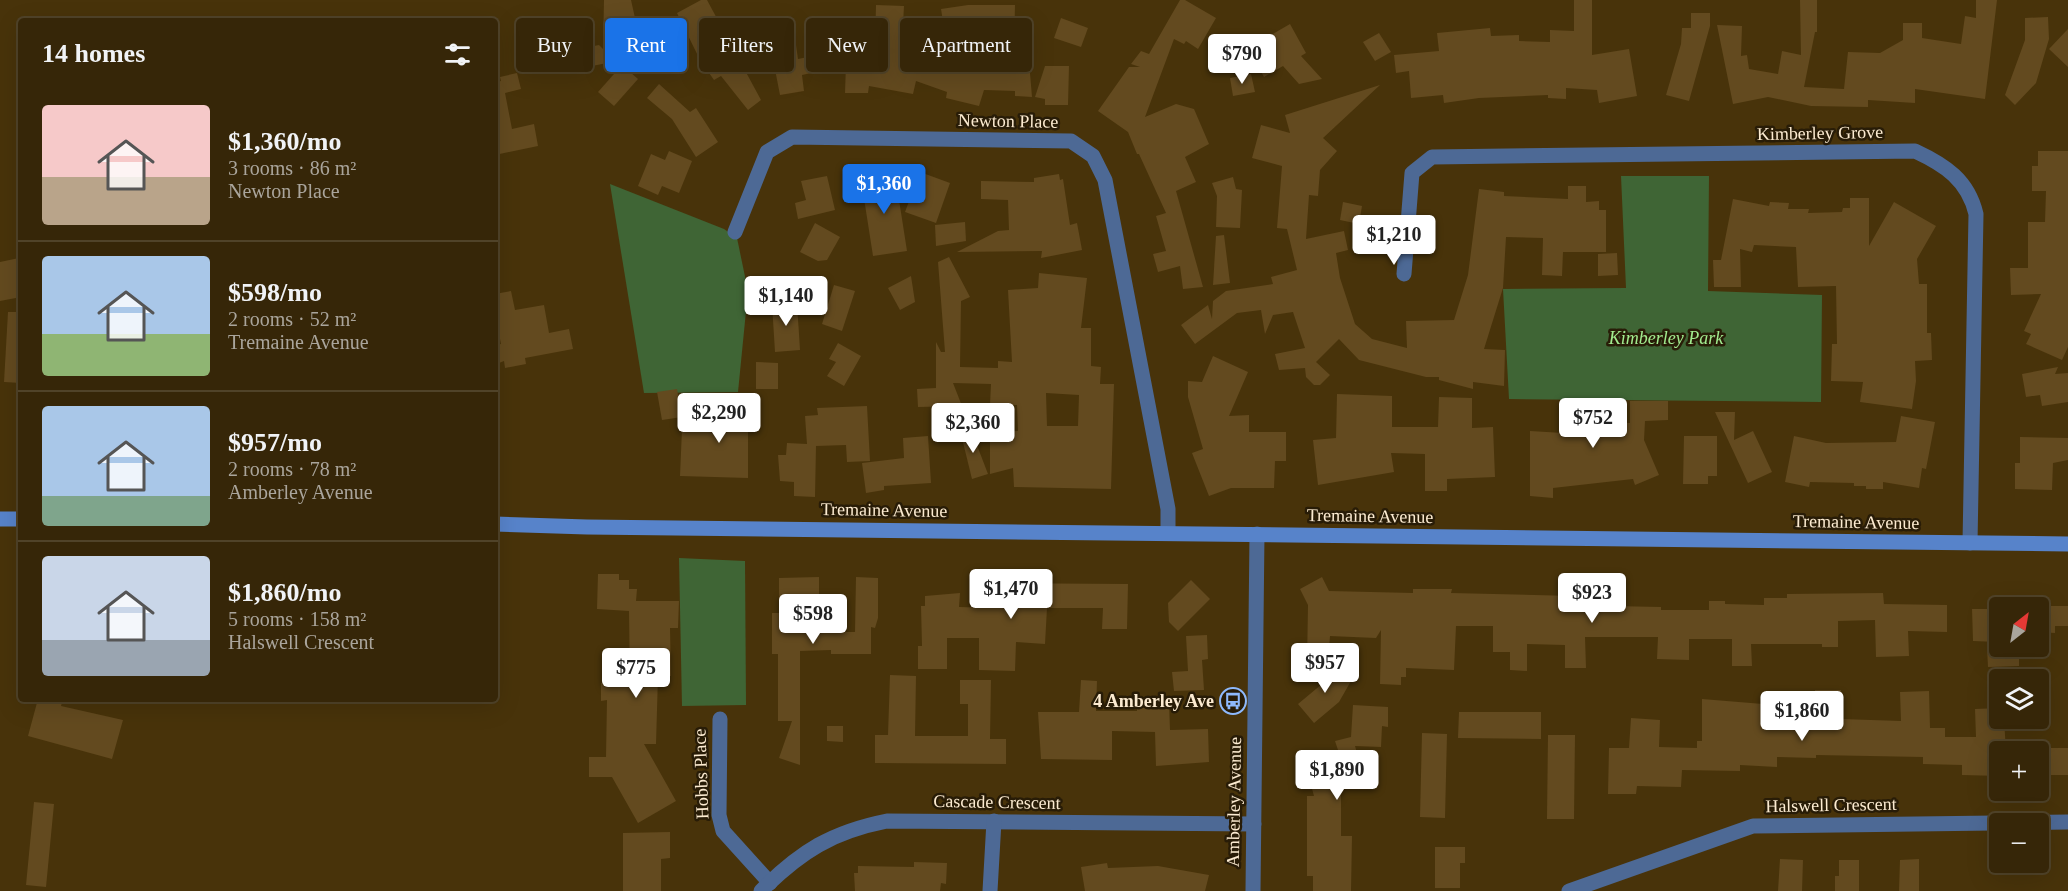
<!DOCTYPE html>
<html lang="en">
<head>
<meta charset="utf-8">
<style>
	body { margin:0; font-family:Georgia,serif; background:#3d2e12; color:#f1f3f6; height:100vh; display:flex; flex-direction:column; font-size:22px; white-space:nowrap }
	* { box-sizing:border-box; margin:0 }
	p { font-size:20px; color:#aaa59c }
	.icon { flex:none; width:33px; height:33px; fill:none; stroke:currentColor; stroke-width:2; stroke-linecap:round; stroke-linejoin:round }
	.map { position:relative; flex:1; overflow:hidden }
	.side { position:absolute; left:18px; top:18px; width:480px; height:684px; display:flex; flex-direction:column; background:#362608; border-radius:6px; box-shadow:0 6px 24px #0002,0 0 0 2px #504329 }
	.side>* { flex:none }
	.top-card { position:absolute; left:516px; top:18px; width:570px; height:54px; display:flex; gap:12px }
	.needle { width:39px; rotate:31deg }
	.controls { position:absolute; left:1989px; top:597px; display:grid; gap:12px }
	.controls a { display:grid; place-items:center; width:60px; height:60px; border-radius:6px; background:#362608; box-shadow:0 6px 24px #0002,0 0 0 2px #504329; font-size:30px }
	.price { position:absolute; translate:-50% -51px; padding:0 14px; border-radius:6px; background:#fff; color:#222; font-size:20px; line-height:39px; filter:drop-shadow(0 2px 3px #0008) }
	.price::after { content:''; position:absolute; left:50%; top:36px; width:18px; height:14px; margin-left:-9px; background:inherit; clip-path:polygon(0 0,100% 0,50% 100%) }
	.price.current { background:#1a73e8; color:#fff }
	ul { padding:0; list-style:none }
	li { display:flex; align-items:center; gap:18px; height:150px; padding:0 24px }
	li+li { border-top:2px solid #504329 }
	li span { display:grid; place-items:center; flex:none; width:168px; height:120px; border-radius:6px; color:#555 }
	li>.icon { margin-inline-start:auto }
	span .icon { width:72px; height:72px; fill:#fffc; stroke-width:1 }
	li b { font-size:26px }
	h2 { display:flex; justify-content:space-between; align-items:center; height:72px; padding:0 24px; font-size:26px }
	.chip { padding:0 21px; border-radius:6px; background:#362608; box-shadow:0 6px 24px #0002,0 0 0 2px #504329; font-size:21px; line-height:54px }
	.chip.current { background:#1a73e8; color:#fff }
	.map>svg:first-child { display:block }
	.green { fill:#3f6535 }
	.building { fill:#634a1f; fill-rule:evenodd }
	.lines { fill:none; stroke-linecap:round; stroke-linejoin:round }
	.minor { stroke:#4d6995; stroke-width:15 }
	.tertiary { stroke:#4d6995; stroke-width:15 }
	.secondary { stroke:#5783ca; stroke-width:15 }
	.labels { text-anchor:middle; stroke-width:5; stroke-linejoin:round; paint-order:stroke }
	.street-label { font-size:18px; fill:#fcebd1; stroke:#281c07 }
	.park-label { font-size:18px; font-style:italic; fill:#a2ec8f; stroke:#281c07 }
	.poi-label { font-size:18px; font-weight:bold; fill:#fcebd1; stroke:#281c07; text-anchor:end }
</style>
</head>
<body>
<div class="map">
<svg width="2068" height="891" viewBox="0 0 2068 891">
	<rect width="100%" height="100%" fill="#48330a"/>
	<g class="green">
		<path d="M1621,176H1709L1708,291L1822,295L1821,402L1509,399L1503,289L1626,288Z"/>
		<path d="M610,184L724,229L737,238L748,291L738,392L644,393Z"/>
		<path d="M679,558L745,561L746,705L682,706Z"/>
	</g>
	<g class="building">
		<path d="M604,0H631L637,27H640V50H605L617,61L587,67L584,48L599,45L603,49Z"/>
		<path d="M701,0H707L761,100L748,110L721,76L714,80L700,60L677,13Z"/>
		<path d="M1180,0H1185L1216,18L1198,49L1186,41L1184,44L1174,39L1145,117L1176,104L1194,109L1209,144L1185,157L1196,182L1176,191L1203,287L1183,289L1180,266L1158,272L1153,254L1166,251L1156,216L1166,213L1139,154H1137L1128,132L1098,111L1129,67H1140L1131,64L1141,51L1149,54Z"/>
		<path d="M1574,0H1592V55L1629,49L1637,96L1599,103L1597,90L1566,88V99L1548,98V95L1479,98L1444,103L1443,95L1411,98L1409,71L1396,73L1394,55L1439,51L1437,33L1490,28L1491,36L1519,35V41L1550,42V30L1574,31Z"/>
		<path d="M1800,0H1817V32H1815L1804,87L1844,89L1848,52L1880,53L1903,40V23H1922V38L1961,44L1965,16L1976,18V0H1997L1985,99L1915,89V103L1868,100V107L1811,106L1768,97L1733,104L1717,25L1742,26L1741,56L1747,55L1749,69L1778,74L1782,51L1801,55Z"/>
		<path d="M876,5L904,6L902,44L948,53L941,9L968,5H1015L1014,48L1028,49L1032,97L1015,96V91L984,90L979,106L946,98L947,92L916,81L913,94L869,86L868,93H845L846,63L833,62L834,42L875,44Z"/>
		<path d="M1691,13H1710V26L1689,101L1666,95L1681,44L1682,28H1691Z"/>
		<path d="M2048,17L2049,39L2036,83L2015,105L2005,95L2025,40V18Z"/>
		<path d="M1061,18L1088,28L1081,47L1054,38Z"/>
		<path d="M1290,24L1306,53L1301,56L1322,79L1299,84L1283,66L1264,77L1250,52L1273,40L1271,35Z"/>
		<path d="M2068,29V67L2049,49Z"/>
		<path d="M1379,33L1391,52L1375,61L1363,42Z"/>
		<path d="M796,45L798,59L808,57L811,73L802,75L804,91L780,95L771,49Z"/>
		<path d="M622,65L638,79L614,106L598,92Z"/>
		<path d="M1045,66H1069L1068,105H1045V99L1035,97Z"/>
		<path d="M517,73L521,89L505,93L512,129L534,124L538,146L495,155V82L501,81L500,77Z"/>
		<path d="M1251,74L1255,92L1233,96L1230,78Z"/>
		<path d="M659,84L690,112L696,108L718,142L696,157L672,119L647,98Z"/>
		<path d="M1380,85L1323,138L1337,151L1320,170L1318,196L1309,195L1306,239L1344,231L1348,250L1336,253L1340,278L1355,324L1372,339L1407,348L1406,321L1454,320L1468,275L1479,189L1504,192V196L1568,199V186H1586V202L1599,201V210H1606V252H1563L1562,276L1542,275L1543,238L1506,237L1503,288L1484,349L1505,350L1504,386L1473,382V389L1439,380V377H1426L1359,360L1339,339L1316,362L1330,375L1320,385H1314L1306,377L1305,368L1279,370L1275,354L1305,348L1293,312L1273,315L1265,334L1261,310L1237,313L1195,344L1181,325L1208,305L1212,319L1213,301L1226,291L1273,284L1271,277L1297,270L1287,229L1277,228L1282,166L1252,158L1261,125L1290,133L1285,115Z"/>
		<path d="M669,151L692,161L679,193L662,186L658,195L638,186L651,154L665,160Z"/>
		<path d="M2038,151H2068V347L2062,360L2026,344L2031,334L2024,331L2041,294L2011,295L2010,268H2028V222H2045L2046,191H2032V166H2038Z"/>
		<path d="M920,172L950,183L936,223L905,212Z"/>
		<path d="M895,174L907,251L873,256L861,179Z"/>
		<path d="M1059,174L1060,180L1063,179L1070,225L1077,223L1082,250L1041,258L1042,251L957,252L998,231L1009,230L1008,200L981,199V181L1034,182V178Z"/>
		<path d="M827,176L835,210L798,219L795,203L806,200L801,181Z"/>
		<path d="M1233,177L1236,189L1242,190L1240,228L1216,227L1217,196L1212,183Z"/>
		<path d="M1850,198H1869V246L1894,202L1936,226L1917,259L1919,284H1927V333H1931L1932,360L1915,361L1916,381L1912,409L1860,402L1863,382L1831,381L1832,344H1837L1836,286L1798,287L1796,247L1754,245L1752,252L1740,249L1741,287H1714L1713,260H1721L1733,199L1769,206L1770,202L1789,203L1788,209H1809L1808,213L1842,212L1843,208H1850Z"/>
		<path d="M1343,202L1362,206L1359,224L1340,220Z"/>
		<path d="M965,222L966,241L936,246L935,225Z"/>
		<path d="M815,223L840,237L827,260L818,261L800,252Z"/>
		<path d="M1224,235L1230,283L1213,285L1216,236Z"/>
		<path d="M1617,253L1618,275L1598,276V254Z"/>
		<path d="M949,257L970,297L961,301L960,367L998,368V361L1012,362L1008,290L1038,288L1039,273L1087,278L1081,328H1091V366L1101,367L1100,384H1114L1111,489L1014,487L1013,468L990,474V432L1018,431L1017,405H990L991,384L953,383L962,406L918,407L917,389L936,388V342L941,352H945L938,262ZM1046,393L1079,395L1078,426H1047Z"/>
		<path d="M19,258L21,297L0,301V262Z"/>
		<path d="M911,276L915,302L900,310L888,288Z"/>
		<path d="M834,285L855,291L842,331L822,324Z"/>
		<path d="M511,291L515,310L544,305L549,333L569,329L573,349L525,358L526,364L505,368L504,361L499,363L496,345L501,344L495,313V294Z"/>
		<path d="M797,303L800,350L775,352L772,304Z"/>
		<path d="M8,312H21V383L4,382Z"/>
		<path d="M838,343L861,356L844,386L827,376L836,362L829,359Z"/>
		<path d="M1213,356L1248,372L1229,416L1249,415V432H1286V461H1275L1274,488H1231L1209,496L1192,453L1203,449L1188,397V381L1202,382Z"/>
		<path d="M756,362L778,363V389H756Z"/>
		<path d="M2058,367L2055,374L2068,373V402L2042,406L2040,395L2026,397L2022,374Z"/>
		<path d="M677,389L682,417L662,420L657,392Z"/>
		<path d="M1337,394L1392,396V427H1438L1439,397L1472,398V428L1493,427L1495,477L1447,479V491H1425V454L1391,453L1394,472L1318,485L1313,440L1336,438Z"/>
		<path d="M718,398H748V478L680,476L682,429L718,430Z"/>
		<path d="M1564,399L1596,401L1595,421L1630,423V401H1668V420L1645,421L1644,440L1659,475L1635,485L1633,479L1553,488V498L1530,496V431L1563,433Z"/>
		<path d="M867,406L870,461L847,462L846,445L816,446L815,497L794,496V482L780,481L778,455H786L787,443L807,444L805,416L818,415L817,408Z"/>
		<path d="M1715,412H1735L1734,440L1753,431L1772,472L1748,483Z"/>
		<path d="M1901,416L1935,422L1926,469L1922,468L1919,488L1883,482V489H1866V486H1854V483L1810,482L1809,487L1785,482L1794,436L1826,443L1896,442Z"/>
		<path d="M970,427L988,474L972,479L960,430Z"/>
		<path d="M928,436L931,483L884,486V490L866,493L862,463L904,458L903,438Z"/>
		<path d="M1684,436H1717V476H1708V484H1683Z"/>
		<path d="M2020,437L2068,438V460L2053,463L2052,490L2015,489V463H2020Z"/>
		<path d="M598,574H619V580H629V589H637L636,601H679L678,628H670L671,676H658L656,744H644L676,801L638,823L612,777H589V757H606L607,700L601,701V683L630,682L629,611L597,609Z"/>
		<path d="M819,577V600H796V632H855L856,577L878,578V618L875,628L871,627V654H831V650L800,651V765L779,758L792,721H778V654H772V613H779V578Z"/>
		<path d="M1322,577L1329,591L1413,593V589H1452L1451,593L1574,596L1593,594V591H1613V606L1661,607V610H1709V601H1725V604L1764,605V598H1787V594L1883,593L1884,604L1947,605V632L1908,631L1909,656L1876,657L1875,620L1838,621V647H1822V644H1751L1752,666H1732V639H1689V660L1657,659L1658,637H1585L1586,668H1565V645L1527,644V671L1510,670V652H1493V626H1456L1454,670L1406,668V677H1401V685L1380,684L1381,630L1376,638L1330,636L1328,663H1307L1308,605L1300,589Z"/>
		<path d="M1191,580L1210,599L1178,631L1169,622L1168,603Z"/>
		<path d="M997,583L1128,584L1127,629H1102L1103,608H1047L1045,644L1016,642L1015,671L979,670V638H947V669H918V646H922L921,606H925V596L960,593L959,607L996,608Z"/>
		<path d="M2038,606H2068V626H2055V633L2038,632Z"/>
		<path d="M1972,609H1998L1997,642L1973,641Z"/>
		<path d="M1207,635L1208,659L1202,660L1204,690L1174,691L1172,672L1188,671L1186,636Z"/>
		<path d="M1987,648H2019V666L1988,667Z"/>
		<path d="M1324,665L1351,681L1339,702L1314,723L1298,704L1322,684L1316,680Z"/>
		<path d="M890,675L916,676L915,736H968V704H960V680H991L990,739H1006V764L875,763V735H888Z"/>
		<path d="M1081,680L1097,681L1096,711H1137V702H1169L1170,730L1208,729L1209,762L1156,766L1155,732L1112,731V760L1041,759L1038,712H1079Z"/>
		<path d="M1815,690H1841V719L1901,721L1900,692L1929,691L1930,728H1945V737H1976L1975,709L2000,708V718H2004L2006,752H2000V776L1962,775V765L1923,764V757L1816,755V758L1777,757V767L1740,765V771L1682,770L1681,787L1637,786L1636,794H1608L1609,748H1629L1631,718L1660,720L1659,747L1697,748V741H1702V699L1763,704L1762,729L1796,730L1797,720H1815Z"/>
		<path d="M38,699H63L61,706L123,720L112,759L28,736Z"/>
		<path d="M1353,705L1388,707V727L1382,726L1381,747L1355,746L1365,781L1357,772L1341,777V836H1352L1351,891H1313V876H1307V796H1314L1304,759L1338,750L1335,741L1351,737Z"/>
		<path d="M1459,712H1541V739L1458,738Z"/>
		<path d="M827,726H843V742L827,741Z"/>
		<path d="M1422,733L1447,734L1445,818L1420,817Z"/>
		<path d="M1548,735H1575L1574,819H1547Z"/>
		<rect x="2047" y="748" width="21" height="27"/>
		<path d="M34,802L54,804L46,887L26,885Z"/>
		<path d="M670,832V858L661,859V891H623V833Z"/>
		<path d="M1435,847H1465V863H1460V888H1435Z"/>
		<path d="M1780,859L1803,860L1802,891H1778Z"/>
		<path d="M1919,859V891H1899L1900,860Z"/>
		<path d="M1839,860H1859V891H1835V876H1839Z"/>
		<path d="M914,862L947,863L946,884L941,883L940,891H855L854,873H858V866L914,867Z"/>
		<path d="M1107,863L1108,868L1158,866L1209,875L1205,891H1085L1081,867Z"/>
	</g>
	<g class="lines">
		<g class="minor">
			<path d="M735,232L767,152L792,137L1071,141L1093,156L1105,180L1168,509V533"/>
			<path d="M1404,274L1412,173L1432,157L1915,151C1945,165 1968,180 1976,214L1970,543"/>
			<path d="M720,719L719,815L723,831L770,883"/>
			<path d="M761,891C801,851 832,832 887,821L1254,824"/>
			<path d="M990,891L994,821"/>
			<path d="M1569,891L1753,826L2068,822"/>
		</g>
		<path class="tertiary" d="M1253,891L1257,534"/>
		<g class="secondary">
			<path d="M0,519H21"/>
			<path d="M495,524L587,527L2068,544"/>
		</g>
	</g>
	<defs>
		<symbol id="bus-ring" viewBox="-11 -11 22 22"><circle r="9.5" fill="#281c07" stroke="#8eb9fc" stroke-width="1.5"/><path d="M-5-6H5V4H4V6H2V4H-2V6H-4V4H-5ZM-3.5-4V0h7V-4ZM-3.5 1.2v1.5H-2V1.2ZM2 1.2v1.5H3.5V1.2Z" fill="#8eb9fc"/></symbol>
	</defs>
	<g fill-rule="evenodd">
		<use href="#bus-ring" x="1218" y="686" width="30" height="30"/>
	</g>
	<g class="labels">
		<g class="street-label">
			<text transform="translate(1008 121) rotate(1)" y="6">Newton Place</text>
			<text transform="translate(1820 133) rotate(-1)" y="6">Kimberley Grove</text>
			<text transform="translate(884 510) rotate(1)" y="6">Tremaine Avenue</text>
			<text transform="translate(1370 516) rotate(1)" y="6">Tremaine Avenue</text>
			<text transform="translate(1856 522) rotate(1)" y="6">Tremaine Avenue</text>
			<text transform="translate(701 774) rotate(-92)" y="6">Hobbs Place</text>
			<text transform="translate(997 802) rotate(1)" y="6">Cascade Crescent</text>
			<text transform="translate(1234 802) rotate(-89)" y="6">Amberley Avenue</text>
			<text transform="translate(1831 805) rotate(-1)" y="6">Halswell Crescent</text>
		</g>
		<g class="park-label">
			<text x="1666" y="344">Kimberley Park</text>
		</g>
		<g class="poi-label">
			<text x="1214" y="707">4 Amberley Ave</text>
		</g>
	</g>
</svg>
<div class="controls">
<a><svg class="needle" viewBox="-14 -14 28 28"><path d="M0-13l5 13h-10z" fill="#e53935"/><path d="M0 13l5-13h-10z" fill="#aaa59c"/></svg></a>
<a><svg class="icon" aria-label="layers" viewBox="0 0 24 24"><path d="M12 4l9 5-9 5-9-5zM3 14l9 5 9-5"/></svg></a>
<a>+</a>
<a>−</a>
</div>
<b class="price" style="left:1242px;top:85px">$790</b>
<b class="price current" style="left:884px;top:215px">$1,360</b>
<b class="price" style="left:1394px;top:266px">$1,210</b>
<b class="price" style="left:786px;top:327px">$1,140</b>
<b class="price" style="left:719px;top:444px">$2,290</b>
<b class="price" style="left:1593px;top:449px">$752</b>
<b class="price" style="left:973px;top:454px">$2,360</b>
<b class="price" style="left:1011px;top:620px">$1,470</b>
<b class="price" style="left:1592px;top:624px">$923</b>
<b class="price" style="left:813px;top:645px">$598</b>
<b class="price" style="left:1325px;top:694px">$957</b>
<b class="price" style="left:636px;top:699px">$775</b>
<b class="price" style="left:1802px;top:742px">$1,860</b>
<b class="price" style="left:1337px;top:801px">$1,890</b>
<div class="top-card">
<a class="chip">Buy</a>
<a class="chip current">Rent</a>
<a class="chip">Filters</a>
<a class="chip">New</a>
<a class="chip">Apartment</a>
</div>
<section class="side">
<h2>14 homes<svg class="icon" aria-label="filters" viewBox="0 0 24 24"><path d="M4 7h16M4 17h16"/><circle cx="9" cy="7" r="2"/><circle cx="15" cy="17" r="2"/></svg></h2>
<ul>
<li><span style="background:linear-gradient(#f6c9c9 60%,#b9a48a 0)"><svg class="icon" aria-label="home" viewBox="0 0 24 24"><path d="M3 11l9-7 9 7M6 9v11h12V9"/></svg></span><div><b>$1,360/mo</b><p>3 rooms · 86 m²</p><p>Newton Place</p></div></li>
<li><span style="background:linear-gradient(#a9c7e8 65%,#8fb573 0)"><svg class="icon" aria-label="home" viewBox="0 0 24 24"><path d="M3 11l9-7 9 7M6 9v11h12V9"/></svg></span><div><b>$598/mo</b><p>2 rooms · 52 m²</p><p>Tremaine Avenue</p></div></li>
<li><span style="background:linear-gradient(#a9c7e8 75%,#7fa58c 0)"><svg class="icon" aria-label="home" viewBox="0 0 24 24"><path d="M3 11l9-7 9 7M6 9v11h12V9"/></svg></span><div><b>$957/mo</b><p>2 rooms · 78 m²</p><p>Amberley Avenue</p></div></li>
<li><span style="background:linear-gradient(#c9d6e8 70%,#9aa5b1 0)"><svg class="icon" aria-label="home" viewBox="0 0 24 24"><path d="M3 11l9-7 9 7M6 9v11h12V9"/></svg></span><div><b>$1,860/mo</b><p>5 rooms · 158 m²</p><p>Halswell Crescent</p></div></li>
</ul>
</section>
</div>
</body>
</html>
